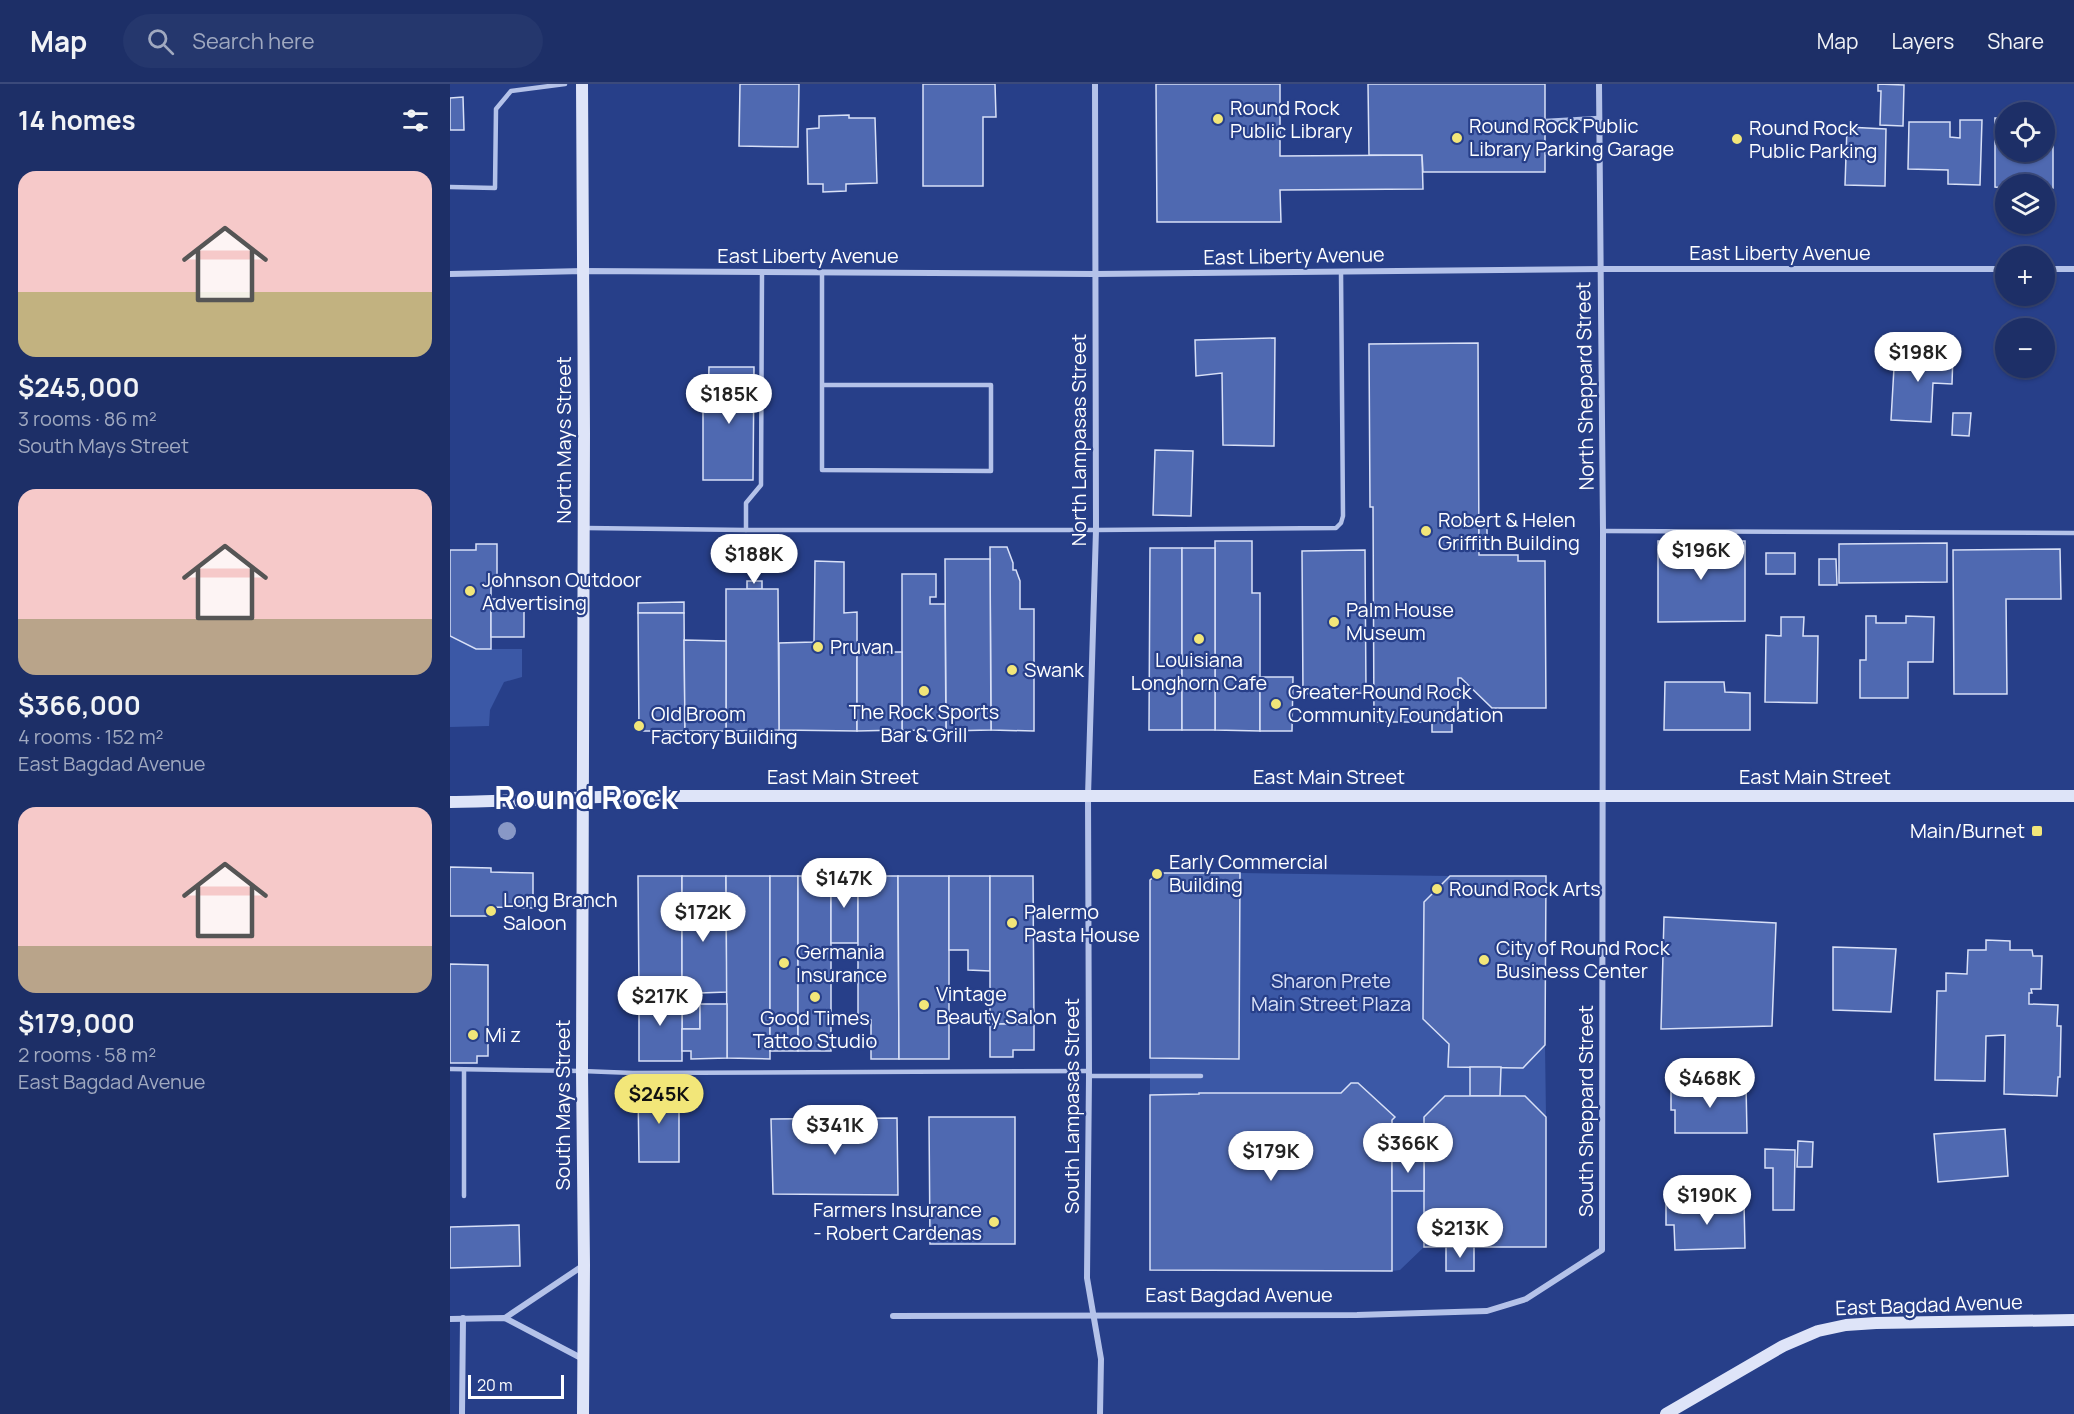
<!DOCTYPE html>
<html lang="en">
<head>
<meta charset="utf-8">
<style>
	body { margin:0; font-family:Manrope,sans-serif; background:#25376d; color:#f1f3f6; height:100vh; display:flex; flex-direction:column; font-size:22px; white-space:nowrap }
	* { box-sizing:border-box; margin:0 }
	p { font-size:20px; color:#a0a9c0 }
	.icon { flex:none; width:33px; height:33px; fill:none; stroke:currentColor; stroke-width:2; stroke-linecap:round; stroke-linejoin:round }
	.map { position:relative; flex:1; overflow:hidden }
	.panel { display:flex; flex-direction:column; background:#1d2f67; width:450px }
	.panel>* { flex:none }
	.tools { position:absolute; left:1545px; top:18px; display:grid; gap:12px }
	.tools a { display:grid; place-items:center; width:60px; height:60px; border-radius:50%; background:#1d2f67; box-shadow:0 2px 4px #0004,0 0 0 2px #3b4a7b; font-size:30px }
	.scale { position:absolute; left:18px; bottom:15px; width:96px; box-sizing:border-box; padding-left:6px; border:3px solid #fff; border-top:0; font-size:16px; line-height:21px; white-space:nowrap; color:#fff; -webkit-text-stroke:4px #273f89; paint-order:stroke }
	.price { position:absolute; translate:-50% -51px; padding:0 14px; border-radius:21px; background:#fff; color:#222; font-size:20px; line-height:39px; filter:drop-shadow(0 2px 3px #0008) }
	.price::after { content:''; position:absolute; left:50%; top:36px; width:18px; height:14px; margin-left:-9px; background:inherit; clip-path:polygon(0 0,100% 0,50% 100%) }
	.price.active { background:#f2e679; color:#111 }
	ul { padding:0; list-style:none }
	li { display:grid; align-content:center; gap:12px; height:318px; padding:0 18px }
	li span { display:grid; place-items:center; height:186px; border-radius:18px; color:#555 }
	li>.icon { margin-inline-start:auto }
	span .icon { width:108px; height:108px; fill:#fffc; stroke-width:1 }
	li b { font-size:26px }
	h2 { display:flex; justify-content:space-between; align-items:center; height:72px; padding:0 18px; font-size:26px }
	header { display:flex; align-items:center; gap:36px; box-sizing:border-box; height:84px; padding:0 30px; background:#1d2f67; border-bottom:2px solid #3b4a7b }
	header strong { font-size:28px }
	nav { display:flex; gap:33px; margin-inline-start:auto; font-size:21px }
	.search { width:420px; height:54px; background:#25376d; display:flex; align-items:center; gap:15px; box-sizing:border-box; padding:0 21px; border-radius:33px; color:#a0a9c0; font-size:22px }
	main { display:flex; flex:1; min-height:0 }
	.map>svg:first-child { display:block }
	.green { fill:#3b58a6 }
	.building { fill:#4f69b1; stroke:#d8e0f7; stroke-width:1.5 }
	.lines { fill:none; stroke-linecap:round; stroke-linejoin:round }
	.lane { stroke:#b4c2e9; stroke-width:4.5 }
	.street { stroke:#b4c2e9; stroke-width:6 }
	.secondary { stroke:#dee4f8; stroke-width:12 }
	.tree { fill:#8898c6 }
	.poi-dot { fill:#f2e679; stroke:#273f89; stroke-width:2 }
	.labels { text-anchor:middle; stroke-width:4.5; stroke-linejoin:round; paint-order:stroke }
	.poi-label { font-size:20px; fill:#fff; stroke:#273f89; text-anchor:start }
	.street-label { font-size:20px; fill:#fff; stroke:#273f89 }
	.park-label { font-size:20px; fill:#d8e0f7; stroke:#273f89 }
	.town-label { font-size:32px; font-weight:bold; fill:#fff; stroke:#273f89 }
</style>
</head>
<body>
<header>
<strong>Map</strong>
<div class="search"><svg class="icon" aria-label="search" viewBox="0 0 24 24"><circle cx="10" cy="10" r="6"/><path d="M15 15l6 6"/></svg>Search here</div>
<nav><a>Map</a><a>Layers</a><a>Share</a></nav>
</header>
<main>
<section class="panel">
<h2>14 homes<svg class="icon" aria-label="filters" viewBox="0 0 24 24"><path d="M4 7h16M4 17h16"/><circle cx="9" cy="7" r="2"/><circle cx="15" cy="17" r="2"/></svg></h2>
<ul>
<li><span style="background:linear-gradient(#f6c9c9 65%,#c2b280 0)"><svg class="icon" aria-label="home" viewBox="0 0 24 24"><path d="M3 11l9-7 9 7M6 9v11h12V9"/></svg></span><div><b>$245,000</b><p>3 rooms · 86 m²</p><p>South Mays Street</p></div></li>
<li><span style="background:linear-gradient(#f6c9c9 70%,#b9a48a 0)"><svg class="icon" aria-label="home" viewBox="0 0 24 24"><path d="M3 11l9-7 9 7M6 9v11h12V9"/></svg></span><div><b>$366,000</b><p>4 rooms · 152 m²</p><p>East Bagdad Avenue</p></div></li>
<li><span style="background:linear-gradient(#f6c9c9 75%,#b9a48a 0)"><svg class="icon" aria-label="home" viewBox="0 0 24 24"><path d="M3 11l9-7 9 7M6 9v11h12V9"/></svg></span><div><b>$179,000</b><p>2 rooms · 58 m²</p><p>East Bagdad Avenue</p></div></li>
</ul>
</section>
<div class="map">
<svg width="1624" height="1330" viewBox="0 0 1624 1330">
	<rect width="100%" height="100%" fill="#273f89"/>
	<g class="green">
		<path d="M0,552L26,565H72V593L54,598L40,626L39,642L0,643Z"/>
		<path d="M790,789L1000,792L974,818L973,935L999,960L998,983L1073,984L1095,961L1096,1033L1075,1012H995L974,1033V1163L950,1186L942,1187V1036L945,1033L909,999H901L891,1009H749V1010L700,1011V974L789,975Z"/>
	</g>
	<g class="building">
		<path d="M290,0H349L348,63L289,62Z"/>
		<path d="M473,0H545L546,33H533V102H473Z"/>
		<path d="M706,0H830V72L972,71L973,105L830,106L831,138H707Z"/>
		<path d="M918,0H1095V88H973L972,71H919Z"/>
		<path d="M1428,0L1454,1L1453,42L1430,41L1431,7H1428Z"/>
		<path d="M13,13L14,46H0V14Z"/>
		<path d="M399,31V34H425L427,99L396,100V107L373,108V100H358L357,45L369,44V32Z"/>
		<path d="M1545,34H1556V68H1594V45H1603V104H1594V100H1556V104L1545,103Z"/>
		<path d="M1510,36H1532L1530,101L1498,100V86L1458,85L1459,38H1500V53L1510,54Z"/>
		<path d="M1397,43L1436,45L1435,102L1395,101Z"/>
		<path d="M825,254L824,362L773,361L772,289L746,292L745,256Z"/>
		<path d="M1028,259L1029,471H1068V477H1095L1096,624H1042L1011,594H1008V627H980L979,638H924L923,423H920L919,260Z"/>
		<path d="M1445,266L1503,269L1502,300L1483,299L1481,338L1441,336Z"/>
		<path d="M259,283H304L303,396H253V322H258Z"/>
		<path d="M1503,329H1521L1519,352L1502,351Z"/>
		<path d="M705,366L743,367L741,432L703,431Z"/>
		<rect x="1029" y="438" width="8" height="18"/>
		<path d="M765,457H802V509H810V647L765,646Z"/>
		<path d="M1208,457H1295V537L1208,538Z"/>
		<path d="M1497,459V498L1389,499V460Z"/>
		<path d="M26,460H47V498L41,499V565H26L0,552V466H26Z"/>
		<path d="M540,463H557L563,479V486H566L570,497V525H584V647L541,646Z"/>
		<path d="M700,464H732V646H699Z"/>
		<rect x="732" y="464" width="33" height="182"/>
		<path d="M1610,465L1611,515H1556L1557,610H1504L1503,466Z"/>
		<path d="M915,466L916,609L853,610L852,467Z"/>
		<rect x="1316" y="469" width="29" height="21"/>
		<path d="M495,475H540L541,646L496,647Z"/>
		<path d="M1369,475H1386L1387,501H1369Z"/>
		<path d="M365,477L394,478V529L407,528V647L329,646V559L364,558Z"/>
		<path d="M452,490H486V513H480V520H495L496,647L452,646Z"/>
		<rect x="297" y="497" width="15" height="8"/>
		<path d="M276,505H328L329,646L276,647Z"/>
		<rect x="41" y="515" width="33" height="38"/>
		<path d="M234,518V529H188V519Z"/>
		<path d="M188,529H234L235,647H189Z"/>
		<path d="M1416,532H1426V539H1456V532L1484,533L1483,578H1458V614H1410V576H1416Z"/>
		<path d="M1331,533H1354L1353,552H1368L1367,619L1315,618L1316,551L1331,552Z"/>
		<path d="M234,556L276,557V647H235Z"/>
		<path d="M407,568H452V646L407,647Z"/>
		<path d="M810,593H843L842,647H810Z"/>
		<path d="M1215,598H1274L1275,608L1300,609V646H1214Z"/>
		<rect x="982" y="627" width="20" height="21"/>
		<path d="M0,783L41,784V788L83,789V824L41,823V832H0Z"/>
		<path d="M708,789H790L789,975L700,974V796Z"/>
		<path d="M188,792H232V910L189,909Z"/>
		<path d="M232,792H276L277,908L250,909V945H232Z"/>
		<path d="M276,792H320V975L277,974Z"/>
		<rect x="320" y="792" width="28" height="175"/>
		<rect x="348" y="792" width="33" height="175"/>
		<rect x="381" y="792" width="27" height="67"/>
		<path d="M408,792H448L449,975H421V936H408Z"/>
		<path d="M448,792H499V975H449Z"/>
		<path d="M499,792H540V887L518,886V866H499Z"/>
		<path d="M540,792H583L584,940H540Z"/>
		<path d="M1000,792H1096L1095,961L1073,984L998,983L999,960L973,935L974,818Z"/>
		<path d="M1214,833L1326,839L1322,942L1211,945Z"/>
		<path d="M1536,856L1560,857V866H1582L1583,872H1592L1591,905H1581L1582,909H1579V920L1608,921L1607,942H1611L1610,993H1608L1607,1012L1554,1010L1555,951L1536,952L1535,997L1485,996L1487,907H1496V889L1517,890L1518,866H1536Z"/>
		<path d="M1383,863L1446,865L1441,928L1383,926Z"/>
		<path d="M0,880L38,881V972H27V979H0Z"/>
		<path d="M189,909L232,910V977H189Z"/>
		<path d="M250,920H277V974L241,975V967H232V945H250Z"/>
		<path d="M540,940H584V966H563V973H540Z"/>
		<path d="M1020,983H1051L1050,1012H1020Z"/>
		<path d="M901,999H908L945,1033L942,1036V1187L700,1186V1011L749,1010V1009H891Z"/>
		<path d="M1296,1001L1297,1049H1225V1026H1221V1002Z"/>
		<path d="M229,1003V1078H189L188,1004Z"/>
		<path d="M995,1012H1075L1096,1033V1163H974V1033Z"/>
		<path d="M479,1033H565V1160H480Z"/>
		<path d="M447,1034L448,1111L323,1110L321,1035Z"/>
		<path d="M1555,1045L1558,1092L1488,1098L1484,1050Z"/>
		<path d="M1348,1057L1363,1058L1362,1083H1347Z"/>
		<path d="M1315,1065L1345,1066L1344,1126H1323V1084H1315Z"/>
		<rect x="942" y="1073" width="32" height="34"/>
		<path d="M1294,1119L1295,1164L1225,1166L1224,1141H1216V1120Z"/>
		<path d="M69,1141L70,1182L0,1184V1143Z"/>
		<rect x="996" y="1163" width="28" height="24"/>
	</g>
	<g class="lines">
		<g class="lane">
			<path d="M1095,37L1149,34"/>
			<path d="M0,103L45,104L46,25L61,7L115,0"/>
			<path d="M372,301H541V387L372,386V188"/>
			<path d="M136,444L296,446H646L886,444L891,439L893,432L891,188"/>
			<path d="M296,446V419L311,401L312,188"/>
			<path d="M1153,447L1624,449"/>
			<path d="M0,985L132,987L183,989L639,987"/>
			<path d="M14,986V1112"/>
			<path d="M639,992H751"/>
		</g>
		<g class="street">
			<path d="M645,0L646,446L638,712L639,992L637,1194L651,1275L650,1330"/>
			<path d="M1594,185H1624"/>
			<path d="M0,190L133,187L645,190L1151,185H1556"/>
			<path d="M443,1232L907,1231L1037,1227L1076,1215L1152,1166L1153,447L1149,0"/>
			<path d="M55,1234L134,1181"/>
			<path d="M0,1235L55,1234L133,1275"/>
			<path d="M12,1330L13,1234"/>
		</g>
		<g class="secondary">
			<path d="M132,0L134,349L132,987L134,1181L133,1330"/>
			<path d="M0,718C66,718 131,712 196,712H1624"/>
			<path d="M1216,1330L1333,1262L1368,1247L1396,1241L1426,1239L1624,1236"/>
		</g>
	</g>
	<circle class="tree" cx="57" cy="747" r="9"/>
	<g class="poi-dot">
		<circle cx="768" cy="35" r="6"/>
		<circle cx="1007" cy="54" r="6"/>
		<circle cx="1287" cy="55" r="6"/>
		<circle cx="976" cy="447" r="6"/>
		<circle cx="20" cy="507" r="6"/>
		<circle cx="884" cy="538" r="6"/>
		<circle cx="749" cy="555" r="6"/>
		<circle cx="368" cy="563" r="6"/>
		<circle cx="562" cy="586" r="6"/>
		<circle cx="474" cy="607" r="6"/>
		<circle cx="826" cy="620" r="6"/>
		<circle cx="189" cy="642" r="6"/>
		<rect x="1581" y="741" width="12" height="12" rx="3"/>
		<circle cx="707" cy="790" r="6"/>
		<circle cx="987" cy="805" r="6"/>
		<circle cx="41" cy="827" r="6"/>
		<circle cx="562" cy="839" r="6"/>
		<circle cx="1034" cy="876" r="6"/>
		<circle cx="334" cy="879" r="6"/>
		<circle cx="365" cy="913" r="6"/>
		<circle cx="474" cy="921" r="6"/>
		<circle cx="23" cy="951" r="6"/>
		<circle cx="544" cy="1138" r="6"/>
	</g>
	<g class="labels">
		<g class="poi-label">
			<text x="780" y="31">Round Rock<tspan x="780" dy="23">Public Library</tspan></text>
			<text x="1019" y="49">Round Rock Public<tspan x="1019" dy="23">Library Parking Garage</tspan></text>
			<text x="1299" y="51">Round Rock<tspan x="1299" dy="23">Public Parking</tspan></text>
			<text x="988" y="443">Robert &amp; Helen<tspan x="988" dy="23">Griffith Building</tspan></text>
			<text x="32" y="503">Johnson Outdoor<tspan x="32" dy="23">Advertising</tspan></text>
			<text x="896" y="533">Palm House<tspan x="896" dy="23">Museum</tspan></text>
			<text x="380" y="570">Pruvan</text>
			<text x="749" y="583" text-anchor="middle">Louisiana<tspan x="749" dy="23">Longhorn Cafe</tspan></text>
			<text x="574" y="593">Swank</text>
			<text x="838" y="615">Greater Round Rock<tspan x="838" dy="23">Community Foundation</tspan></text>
			<text x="474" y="635" text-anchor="middle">The Rock Sports<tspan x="474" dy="23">Bar &amp; Grill</tspan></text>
			<text x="201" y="637">Old Broom<tspan x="201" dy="23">Factory Building</tspan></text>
			<text x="1575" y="754" text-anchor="end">Main/Burnet</text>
			<text x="719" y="785">Early Commercial<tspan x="719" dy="23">Building</tspan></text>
			<text x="999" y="812">Round Rock Arts</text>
			<text x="53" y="823">Long Branch<tspan x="53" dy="23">Saloon</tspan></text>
			<text x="574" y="835">Palermo<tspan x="574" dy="23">Pasta House</tspan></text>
			<text x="1046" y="871">City of Round Rock<tspan x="1046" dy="23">Business Center</tspan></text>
			<text x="346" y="875">Germania<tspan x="346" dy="23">Insurance</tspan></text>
			<text x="486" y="917">Vintage<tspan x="486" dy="23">Beauty Salon</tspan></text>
			<text x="365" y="941" text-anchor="middle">Good Times<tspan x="365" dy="23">Tattoo Studio</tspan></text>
			<text x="35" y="958">Mi z</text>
			<text x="532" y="1133" text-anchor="end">Farmers Insurance<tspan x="532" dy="23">- Robert Cardenas</tspan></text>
		</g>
		<g class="street-label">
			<text x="1330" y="176">East Liberty Avenue</text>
			<text x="358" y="179">East Liberty Avenue</text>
			<text transform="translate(844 172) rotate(-1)" y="7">East Liberty Avenue</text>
			<text transform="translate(1135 302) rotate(-91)" y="7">North Sheppard Street</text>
			<text transform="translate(114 356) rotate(-90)" y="7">North Mays Street</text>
			<text transform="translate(629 356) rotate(-90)" y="7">North Lampasas Street</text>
			<text x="393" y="700">East Main Street</text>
			<text x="879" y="700">East Main Street</text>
			<text x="1365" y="700">East Main Street</text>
			<text transform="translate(113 1021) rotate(-90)" y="7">South Mays Street</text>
			<text transform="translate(622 1022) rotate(-90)" y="7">South Lampasas Street</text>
			<text transform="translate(1136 1027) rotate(-90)" y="7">South Sheppard Street</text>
			<text x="789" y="1218">East Bagdad Avenue</text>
			<text transform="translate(1479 1221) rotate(-2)" y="7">East Bagdad Avenue</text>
		</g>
		<g class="park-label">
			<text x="881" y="904">Sharon Prete<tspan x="881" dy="23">Main Street Plaza</tspan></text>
		</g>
		<g class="town-label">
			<text x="136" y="725">Round Rock</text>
		</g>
	</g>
</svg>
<div class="tools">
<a><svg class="icon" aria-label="locate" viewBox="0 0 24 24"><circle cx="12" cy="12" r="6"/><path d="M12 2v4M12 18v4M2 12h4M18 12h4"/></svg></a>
<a><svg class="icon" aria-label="layers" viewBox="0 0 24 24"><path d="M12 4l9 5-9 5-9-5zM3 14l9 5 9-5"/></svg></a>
<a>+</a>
<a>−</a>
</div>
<div class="scale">20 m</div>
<b class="price" style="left:1468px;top:299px">$198K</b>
<b class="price" style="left:279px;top:341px">$185K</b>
<b class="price" style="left:1251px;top:497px">$196K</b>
<b class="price" style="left:304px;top:501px">$188K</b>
<b class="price" style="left:394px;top:825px">$147K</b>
<b class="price" style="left:253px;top:859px">$172K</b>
<b class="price" style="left:210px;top:943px">$217K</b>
<b class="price" style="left:1260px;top:1025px">$468K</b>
<b class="price active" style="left:209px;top:1041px">$245K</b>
<b class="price" style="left:385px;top:1072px">$341K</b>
<b class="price" style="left:958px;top:1090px">$366K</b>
<b class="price" style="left:821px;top:1098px">$179K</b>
<b class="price" style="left:1257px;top:1142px">$190K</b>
<b class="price" style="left:1010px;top:1175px">$213K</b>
</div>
</main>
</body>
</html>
